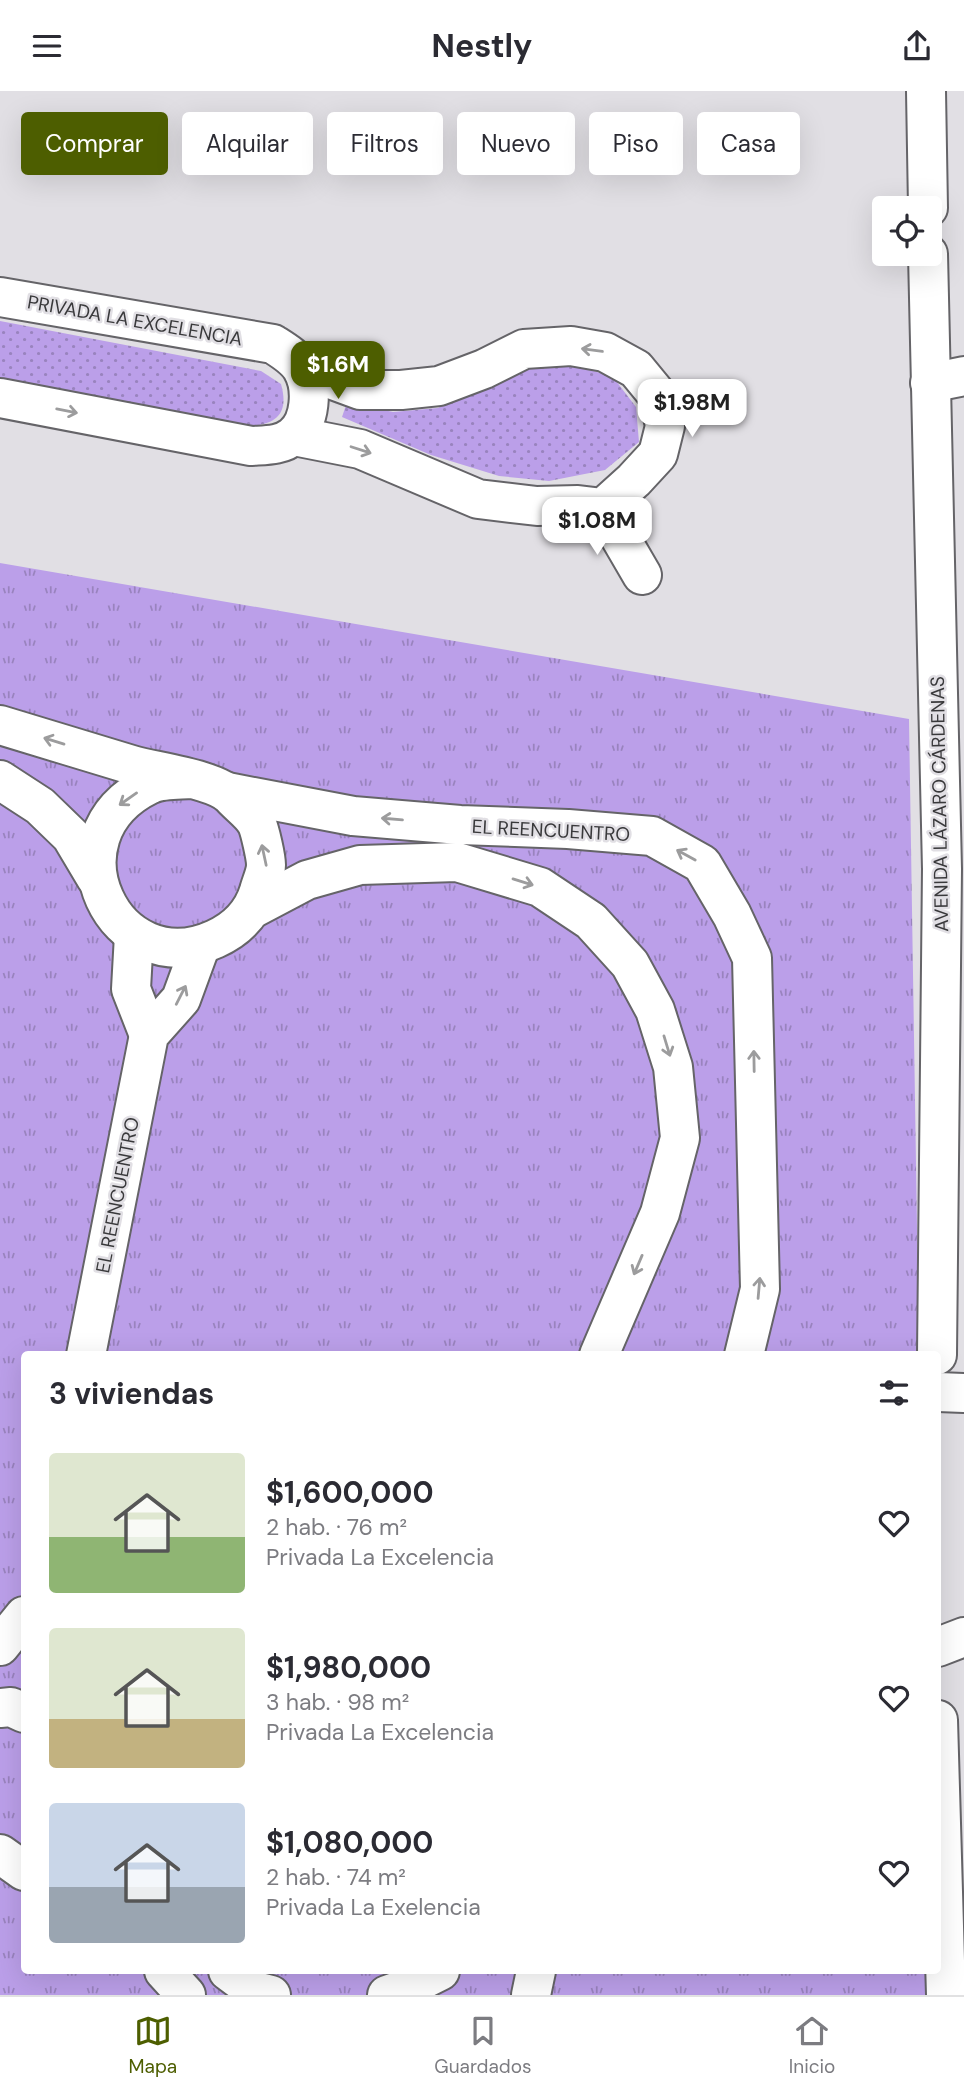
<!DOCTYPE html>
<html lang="es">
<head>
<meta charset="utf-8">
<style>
	body { margin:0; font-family:"DM Sans",sans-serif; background:#f2f2f3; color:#2b2b33; height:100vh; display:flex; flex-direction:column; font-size:26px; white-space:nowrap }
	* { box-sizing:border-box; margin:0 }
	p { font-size:23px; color:#7c7c81 }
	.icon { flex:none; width:38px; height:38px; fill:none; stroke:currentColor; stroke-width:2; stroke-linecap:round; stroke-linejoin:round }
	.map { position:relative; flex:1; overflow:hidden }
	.sheet { position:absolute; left:21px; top:1260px; width:920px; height:623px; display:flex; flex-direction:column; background:#fff; border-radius:7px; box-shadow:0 7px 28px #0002 }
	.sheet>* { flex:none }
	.guide { position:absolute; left:21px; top:21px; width:922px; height:63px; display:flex; gap:14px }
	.buttons { position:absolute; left:872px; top:105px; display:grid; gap:14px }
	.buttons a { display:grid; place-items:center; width:70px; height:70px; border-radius:7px; background:#fff; box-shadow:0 7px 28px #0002; font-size:35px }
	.price { position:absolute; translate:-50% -60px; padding:0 16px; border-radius:14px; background:#fff; color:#222; font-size:23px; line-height:46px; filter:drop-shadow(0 2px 4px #0008) }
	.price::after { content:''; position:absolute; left:50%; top:42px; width:21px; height:16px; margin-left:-10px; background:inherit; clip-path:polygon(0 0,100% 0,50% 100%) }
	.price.selected { background:#4d5e00; color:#fff }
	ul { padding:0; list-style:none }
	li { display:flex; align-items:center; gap:21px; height:175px; padding:0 28px }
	li span { display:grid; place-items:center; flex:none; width:196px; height:140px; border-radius:7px; color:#555 }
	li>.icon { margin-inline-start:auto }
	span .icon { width:84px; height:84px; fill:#fffc; stroke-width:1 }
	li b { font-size:30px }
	h2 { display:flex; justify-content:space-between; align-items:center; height:84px; padding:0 28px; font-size:30px }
	.chip { padding:0 24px; border-radius:7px; background:#fff; box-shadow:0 7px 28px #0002; font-size:24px; line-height:63px }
	.chip.selected { background:#4d5e00; color:#fff }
	header { display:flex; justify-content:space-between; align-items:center; height:91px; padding:0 28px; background:#fff; font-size:32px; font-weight:700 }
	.menu { display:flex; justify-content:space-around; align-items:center; height:98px; border-top:2px solid #e1e1e2; background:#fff; font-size:19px; color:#7c7c81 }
	.menu a { display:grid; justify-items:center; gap:4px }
	.menu .selected { color:#4d5e00 }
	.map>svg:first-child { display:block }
	.grass { fill:url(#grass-tufts) }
	.garden { fill:url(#garden-dots) }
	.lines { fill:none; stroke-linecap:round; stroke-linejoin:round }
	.minor-casing { stroke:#656468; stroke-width:42 }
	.minor { stroke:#fff; stroke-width:38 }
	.oneway { stroke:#9c9c9d }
	.labels { text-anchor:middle; stroke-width:5; stroke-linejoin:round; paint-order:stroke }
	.street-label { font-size:19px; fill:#39393b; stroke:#e1dfe4 }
</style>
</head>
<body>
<header><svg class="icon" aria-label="menu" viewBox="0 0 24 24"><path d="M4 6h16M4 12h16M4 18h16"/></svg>Nestly<svg class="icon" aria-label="share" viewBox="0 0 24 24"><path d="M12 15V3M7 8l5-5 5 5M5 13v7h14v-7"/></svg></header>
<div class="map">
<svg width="964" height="1904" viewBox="0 0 964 1904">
	<defs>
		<pattern id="grass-tufts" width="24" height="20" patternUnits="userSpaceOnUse" patternTransform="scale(1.75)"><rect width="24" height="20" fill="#bb9fe9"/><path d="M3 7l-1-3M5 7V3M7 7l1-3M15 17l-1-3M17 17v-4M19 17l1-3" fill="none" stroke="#9983be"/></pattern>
		<pattern id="garden-dots" width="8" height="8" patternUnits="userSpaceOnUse" patternTransform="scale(1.75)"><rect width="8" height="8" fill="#bb9fe9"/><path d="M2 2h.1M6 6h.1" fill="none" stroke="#9983be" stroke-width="1.8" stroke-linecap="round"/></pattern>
	</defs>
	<rect width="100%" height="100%" fill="#e1dfe4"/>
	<path class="grass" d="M0,472L909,628L919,1263L24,1264V1880H933V1904H0Z"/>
	<g class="garden">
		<path d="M0,230L261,280L281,293C288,318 281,332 253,335L0,290Z"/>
		<path d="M559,269L613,286L636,316L639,351L605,379L549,390L499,385L431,364L342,326L347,311L393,321L438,317L503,282Z"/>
	</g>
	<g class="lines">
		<defs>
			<g id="minor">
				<path d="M926,0L928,117"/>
				<path d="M928,163L942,778L937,1264"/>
				<path d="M0,206L273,253C284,260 296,267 302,278C313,297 311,331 293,345C281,355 265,354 251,355L0,307"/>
				<path d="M930,292L964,285"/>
				<path d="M294,345L360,358L478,408L537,415L578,414L603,417L634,389L658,363L665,335L659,306L636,278L605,261L571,255L524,258L484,278L439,295L401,299H360L303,278"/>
				<path d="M603,417L642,484"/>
				<path d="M0,634C44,647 88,661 132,674C156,681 216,688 232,706C239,714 252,723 257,733C260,740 266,766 266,774C266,782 261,792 259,800C252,823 237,838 215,848C115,894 43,746 149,694C160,688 178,689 191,688"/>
				<path d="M0,689L40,715L71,745L96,787"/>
				<path d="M227,701L353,725L460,734L568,738L652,745L702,773L732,824L752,867L760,1198L744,1264"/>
				<path d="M254,817L307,789L360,774L457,771L540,796L591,830L630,873L655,919L673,976L680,1047L660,1122L599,1264"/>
				<path d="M134,844L131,898L149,944"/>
				<path d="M86,1264L149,944L181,908L200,856"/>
				<path d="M938,1301L964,1302"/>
				<path d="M0,1555L24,1525"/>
				<path d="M938,1556L964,1546"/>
				<path d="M0,1617L11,1616L24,1622"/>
				<path d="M938,1629L946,1904"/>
				<path d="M0,1763L24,1780"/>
				<path d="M164,1880L186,1904"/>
				<path d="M228,1880L255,1900L271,1904"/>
				<path d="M387,1904L404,1898L440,1880"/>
				<path d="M531,1904L536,1880"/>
			</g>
		</defs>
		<use href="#minor" class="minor-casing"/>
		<use href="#minor" class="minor"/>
	</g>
	<defs><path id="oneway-shaft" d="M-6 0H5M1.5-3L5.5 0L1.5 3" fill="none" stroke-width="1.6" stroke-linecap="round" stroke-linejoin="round" transform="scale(1.75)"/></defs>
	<g class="oneway">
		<use href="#oneway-shaft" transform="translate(592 259) rotate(-172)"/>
		<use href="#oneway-shaft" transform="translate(67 320) rotate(11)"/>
		<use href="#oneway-shaft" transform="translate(361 359) rotate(18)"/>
		<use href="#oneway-shaft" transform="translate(54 650) rotate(-163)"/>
		<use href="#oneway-shaft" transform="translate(128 708) rotate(145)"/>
		<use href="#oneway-shaft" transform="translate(392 728) rotate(-175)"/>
		<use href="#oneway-shaft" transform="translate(264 764) rotate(-102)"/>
		<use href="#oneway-shaft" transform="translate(686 764) rotate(-151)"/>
		<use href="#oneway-shaft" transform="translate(523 791) rotate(17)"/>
		<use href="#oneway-shaft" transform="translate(181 904) rotate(-63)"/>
		<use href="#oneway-shaft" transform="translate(667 955) rotate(73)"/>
		<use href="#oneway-shaft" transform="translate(754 970) rotate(-91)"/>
		<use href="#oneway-shaft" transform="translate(638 1174) rotate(113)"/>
		<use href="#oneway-shaft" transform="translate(759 1197) rotate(-85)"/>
	</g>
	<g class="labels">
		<g class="street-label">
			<text transform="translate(135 229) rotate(10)" y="7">PRIVADA LA EXCELENCIA</text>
			<text transform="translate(939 713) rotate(-91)" y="7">AVENIDA LÁZARO CÁRDENAS</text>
			<text transform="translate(551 739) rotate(3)" y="7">EL REENCUENTRO</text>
			<text transform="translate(117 1104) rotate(-79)" y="7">EL REENCUENTRO</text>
		</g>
	</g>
</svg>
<div class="buttons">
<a><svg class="icon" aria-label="locate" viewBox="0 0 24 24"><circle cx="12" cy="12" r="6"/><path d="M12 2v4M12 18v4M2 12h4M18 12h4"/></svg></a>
</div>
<b class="price selected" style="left:338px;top:310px">$1.6M</b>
<b class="price" style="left:692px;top:348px">$1.98M</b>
<b class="price" style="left:597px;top:466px">$1.08M</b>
<div class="guide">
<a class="chip selected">Comprar</a>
<a class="chip">Alquilar</a>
<a class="chip">Filtros</a>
<a class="chip">Nuevo</a>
<a class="chip">Piso</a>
<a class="chip">Casa</a>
</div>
<section class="sheet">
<h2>3 viviendas<svg class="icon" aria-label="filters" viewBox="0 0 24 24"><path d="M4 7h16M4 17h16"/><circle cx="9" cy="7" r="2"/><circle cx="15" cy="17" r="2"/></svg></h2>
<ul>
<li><span style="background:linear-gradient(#dfe7d0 60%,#8fb573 0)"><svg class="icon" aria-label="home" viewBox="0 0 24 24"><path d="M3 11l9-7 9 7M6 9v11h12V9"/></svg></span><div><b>$1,600,000</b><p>2 hab. · 76 m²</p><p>Privada La Excelencia</p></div><svg class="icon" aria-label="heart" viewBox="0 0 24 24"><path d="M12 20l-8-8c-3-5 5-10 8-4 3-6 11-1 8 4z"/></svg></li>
<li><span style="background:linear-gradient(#dfe7d0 65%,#c2b280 0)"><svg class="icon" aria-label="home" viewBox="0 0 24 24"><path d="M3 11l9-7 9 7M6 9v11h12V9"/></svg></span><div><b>$1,980,000</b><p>3 hab. · 98 m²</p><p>Privada La Excelencia</p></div><svg class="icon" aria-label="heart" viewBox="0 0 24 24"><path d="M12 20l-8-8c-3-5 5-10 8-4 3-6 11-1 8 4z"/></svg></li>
<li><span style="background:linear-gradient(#c9d6e8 60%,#9aa5b1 0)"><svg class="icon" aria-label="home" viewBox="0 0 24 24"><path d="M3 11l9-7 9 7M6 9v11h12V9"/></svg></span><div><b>$1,080,000</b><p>2 hab. · 74 m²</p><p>Privada La Exelencia</p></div><svg class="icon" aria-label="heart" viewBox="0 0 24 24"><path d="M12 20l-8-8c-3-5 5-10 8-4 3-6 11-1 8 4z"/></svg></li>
</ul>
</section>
</div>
<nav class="menu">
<a class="selected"><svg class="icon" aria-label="map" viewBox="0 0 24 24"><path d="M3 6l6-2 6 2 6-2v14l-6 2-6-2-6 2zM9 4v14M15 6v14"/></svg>Mapa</a>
<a><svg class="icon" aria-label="saved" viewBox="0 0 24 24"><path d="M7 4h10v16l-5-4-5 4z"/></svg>Guardados</a>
<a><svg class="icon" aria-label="home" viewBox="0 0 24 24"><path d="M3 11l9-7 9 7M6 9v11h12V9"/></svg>Inicio</a>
</nav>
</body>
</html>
